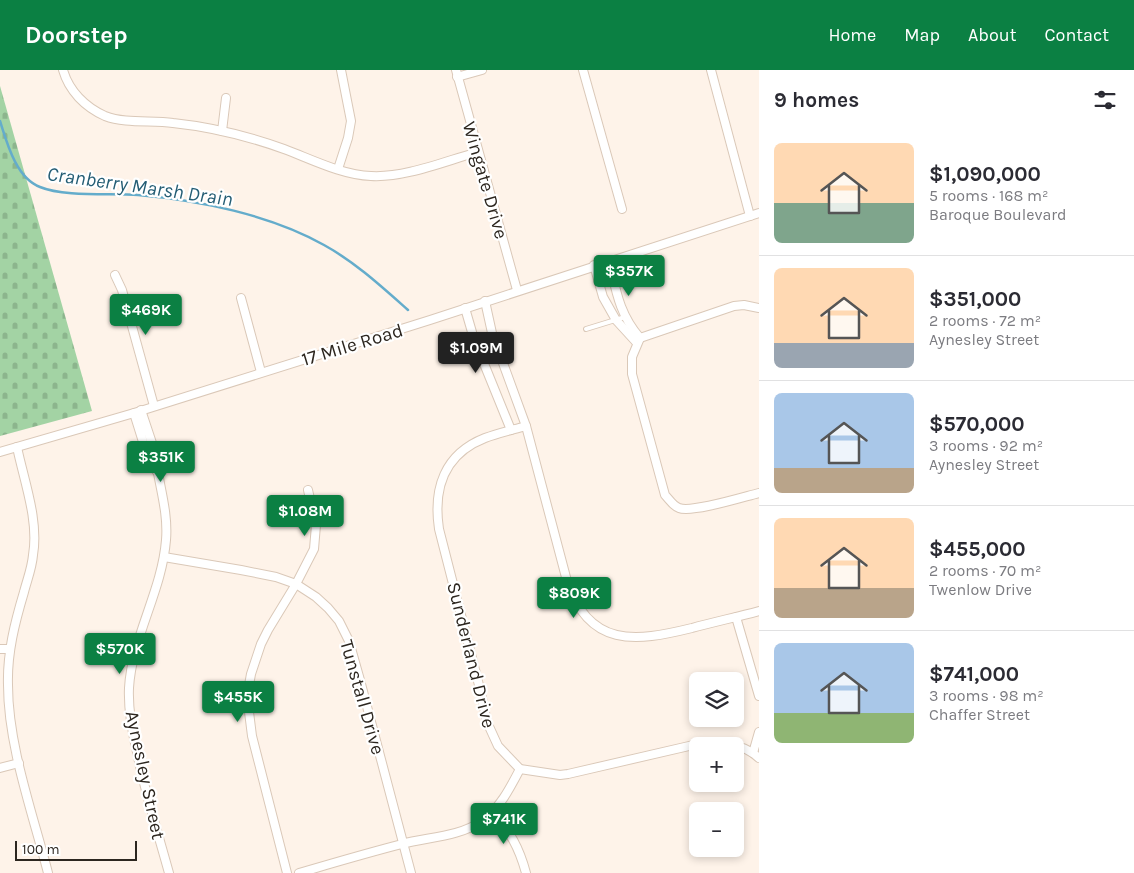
<!DOCTYPE html>
<html lang="en">
<head>
<meta charset="utf-8">
<style>
	body { margin:0; font-family:Karla,sans-serif; background:#f7f7f7; color:#2b2b33; height:100vh; display:flex; flex-direction:column; font-size:19px; white-space:nowrap }
	* { box-sizing:border-box; margin:0 }
	p { font-size:16px; color:#7c7c81 }
	.icon { flex:none; width:28px; height:28px; fill:none; stroke:currentColor; stroke-width:2; stroke-linecap:round; stroke-linejoin:round }
	.map { position:relative; flex:1; overflow:hidden }
	.side { display:flex; flex-direction:column; background:#fff; width:375px }
	.side>* { flex:none }
	.controls { position:absolute; left:689px; top:602px; display:grid; gap:10px }
	.controls a { display:grid; place-items:center; width:55px; height:55px; border-radius:8px; background:#fff; box-shadow:0 2px 8px #0003; font-size:25px }
	.scale { position:absolute; left:15px; bottom:12px; width:122px; box-sizing:border-box; padding-left:5px; border:2px solid #2c261f; border-top:0; font-size:14px; line-height:18px; white-space:nowrap; color:#2c261f; -webkit-text-stroke:4px #fff; paint-order:stroke }
	.price { position:absolute; translate:-50% -42px; padding:0 11px; border-radius:5px; background:#0b8043; color:#fff; font-size:16px; line-height:32px; filter:drop-shadow(0 1px 2px #0008) }
	.price::after { content:''; position:absolute; left:50%; top:30px; width:15px; height:11px; margin-left:-8px; background:inherit; clip-path:polygon(0 0,100% 0,50% 100%) }
	.price.active { background:#222; color:#fff }
	ul { padding:0; list-style:none }
	li { display:flex; align-items:center; gap:15px; height:125px; padding:0 15px }
	li+li { border-top:1px solid #e1e1e2 }
	li span { display:grid; place-items:center; flex:none; width:140px; height:100px; border-radius:8px; color:#555 }
	li>.icon { margin-inline-start:auto }
	span .icon { width:60px; height:60px; fill:#fffc; stroke-width:1 }
	li b { font-size:21px }
	h2 { display:flex; justify-content:space-between; align-items:center; height:60px; padding:0 15px; font-size:21px }
	header { display:flex; align-items:center; gap:30px; box-sizing:border-box; height:70px; padding:0 25px; background:#0b8043; color:#fff }
	header strong { font-size:24px }
	nav { display:flex; gap:28px; margin-inline-start:auto; font-size:18px }
	main { display:flex; flex:1; min-height:0 }
	.map>svg:first-child { display:block }
	.cemetery { fill:url(#cemetery-stones) }
	.lines { fill:none; stroke-linecap:round; stroke-linejoin:round }
	.stream { stroke:#64accb; stroke-width:2.5 }
	.lane-casing { stroke:#dac8b8; stroke-width:6 }
	.street-casing { stroke:#dac8b8; stroke-width:10 }
	.lane { stroke:#fff; stroke-width:4 }
	.street { stroke:#fff; stroke-width:8 }
	.labels { text-anchor:middle; stroke-width:4.5; stroke-linejoin:round; paint-order:stroke }
	.street-label { font-size:19px; fill:#2c261f; stroke:#fff }
	.water-label { font-size:20px; font-style:italic; fill:#245d74; stroke:#fff }
</style>
</head>
<body>
<header>
<strong>Doorstep</strong>
<nav><a>Home</a><a>Map</a><a>About</a><a>Contact</a></nav>
</header>
<main>
<div class="map">
<svg width="759" height="803" viewBox="0 0 759 803">
	<defs>
		<pattern id="cemetery-stones" width="16" height="16" patternUnits="userSpaceOnUse" patternTransform="scale(1.25)"><rect width="16" height="16" fill="#a3d3a4"/><path d="M2 7V4a2 2 0 0 1 4 0v3zM10 15v-3a2 2 0 0 1 4 0v3z" fill="#8cb58d"/></pattern>
	</defs>
	<rect width="100%" height="100%" fill="#fef3e9"/>
	<path class="cemetery" d="M0,16L92,341L0,366Z"/>
	<g class="lines">
		<path class="stream" d="M0,51C7,73 16,108 40,117C64,127 111,123 138,125C198,130 271,145 324,175C355,192 382,217 408,240"/>
		<defs>
			<path id="lane" d="M586,259L625,247"/>
			<g id="street">
				<path d="M63,0C69,21 85,37 105,46C126,54 151,50 173,53C211,57 248,66 284,79C311,89 342,105 371,106C405,108 445,91 478,82"/>
				<path d="M456,0L517,220"/>
				<path d="M583,0L622,139"/>
				<path d="M711,0L750,146"/>
				<path d="M457,7L482,0"/>
				<path d="M222,61L226,28"/>
				<path d="M338,99L348,68L351,51L341,0"/>
				<path d="M609,191C616,220 619,244 640,268"/>
				<path d="M594,195L603,227L616,250L637,273"/>
				<path d="M115,205L122,220L154,336"/>
				<path d="M241,228L261,302"/>
				<path d="M485,231L492,263L526,356L567,511C589,578 635,572 692,558C714,552 737,547 759,541"/>
				<path d="M465,238L474,269L511,360"/>
				<path d="M640,268L632,287V304L665,425C669,429 673,436 679,438C692,443 743,427 759,423"/>
				<path d="M640,268L734,236L744,235L759,238"/>
				<path d="M134,343L149,391L158,403L157,388L141,340"/>
				<path d="M526,356C512,360 498,363 485,368C444,384 433,419 439,459L481,623L487,652L498,676L520,699L560,705L568,704L702,673C723,673 743,673 759,688"/>
				<path d="M17,377C24,411 39,450 33,485C32,498 27,510 24,522C15,552 7,583 8,615C8,676 33,744 48,803"/>
				<path d="M0,382L134,343L430,250L759,143"/>
				<path d="M158,403C162,425 168,447 166,470C162,521 132,567 129,618C128,639 132,661 137,682C145,723 158,763 169,803"/>
				<path d="M164,487L241,500L276,507L296,514L316,527L328,538L339,551L349,571L360,610L411,803"/>
				<path d="M736,547L759,626"/>
				<path d="M0,579H10"/>
				<path d="M753,683L759,662"/>
				<path d="M0,698L19,693"/>
				<path d="M493,742C510,762 519,777 526,803"/>
				<path d="M287,803L252,666L247,626L251,604L261,574L268,560L296,514L314,479L316,455L308,420"/>
				<path d="M299,803C333,793 367,783 402,774C428,767 459,767 482,751C500,738 510,718 520,699"/>
			</g>
		</defs>
		<use href="#lane" class="lane-casing"/>
		<use href="#street" class="street-casing"/>
		<use href="#lane" class="lane"/>
		<use href="#street" class="street"/>
	</g>
	<g class="labels">
		<g class="street-label">
			<text transform="translate(486 110) rotate(74)" y="7">Wingate Drive</text>
			<text transform="translate(352 274) rotate(-17)" y="7">17 Mile Road</text>
			<text transform="translate(472 585) rotate(76)" y="7">Sunderland Drive</text>
			<text transform="translate(363 627) rotate(74)" y="7">Tunstall Drive</text>
			<text transform="translate(146 705) rotate(78)" y="7">Aynesley Street</text>
		</g>
		<g class="water-label">
			<text transform="translate(140 116) rotate(8)" y="7">Cranberry Marsh Drain</text>
		</g>
	</g>
</svg>
<div class="controls">
<a><svg class="icon" aria-label="layers" viewBox="0 0 24 24"><path d="M12 4l9 5-9 5-9-5zM3 14l9 5 9-5"/></svg></a>
<a>+</a>
<a>−</a>
</div>
<div class="scale">100 m</div>
<b class="price" style="left:629px;top:227px">$357K</b>
<b class="price" style="left:146px;top:266px">$469K</b>
<b class="price active" style="left:476px;top:304px">$1.09M</b>
<b class="price" style="left:161px;top:413px">$351K</b>
<b class="price" style="left:305px;top:467px">$1.08M</b>
<b class="price" style="left:574px;top:549px">$809K</b>
<b class="price" style="left:120px;top:605px">$570K</b>
<b class="price" style="left:238px;top:653px">$455K</b>
<b class="price" style="left:504px;top:775px">$741K</b>
</div>
<section class="side">
<h2>9 homes<svg class="icon" aria-label="filters" viewBox="0 0 24 24"><path d="M4 7h16M4 17h16"/><circle cx="9" cy="7" r="2"/><circle cx="15" cy="17" r="2"/></svg></h2>
<ul>
<li><span style="background:linear-gradient(#ffd9b3 60%,#7fa58c 0)"><svg class="icon" aria-label="home" viewBox="0 0 24 24"><path d="M3 11l9-7 9 7M6 9v11h12V9"/></svg></span><div><b>$1,090,000</b><p>5 rooms · 168 m²</p><p>Baroque Boulevard</p></div></li>
<li><span style="background:linear-gradient(#ffd9b3 75%,#9aa5b1 0)"><svg class="icon" aria-label="home" viewBox="0 0 24 24"><path d="M3 11l9-7 9 7M6 9v11h12V9"/></svg></span><div><b>$351,000</b><p>2 rooms · 72 m²</p><p>Aynesley Street</p></div></li>
<li><span style="background:linear-gradient(#a9c7e8 75%,#b9a48a 0)"><svg class="icon" aria-label="home" viewBox="0 0 24 24"><path d="M3 11l9-7 9 7M6 9v11h12V9"/></svg></span><div><b>$570,000</b><p>3 rooms · 92 m²</p><p>Aynesley Street</p></div></li>
<li><span style="background:linear-gradient(#ffd9b3 70%,#b9a48a 0)"><svg class="icon" aria-label="home" viewBox="0 0 24 24"><path d="M3 11l9-7 9 7M6 9v11h12V9"/></svg></span><div><b>$455,000</b><p>2 rooms · 70 m²</p><p>Twenlow Drive</p></div></li>
<li><span style="background:linear-gradient(#a9c7e8 70%,#8fb573 0)"><svg class="icon" aria-label="home" viewBox="0 0 24 24"><path d="M3 11l9-7 9 7M6 9v11h12V9"/></svg></span><div><b>$741,000</b><p>3 rooms · 98 m²</p><p>Chaffer Street</p></div></li>
</ul>
</section>
</main>
</body>
</html>
